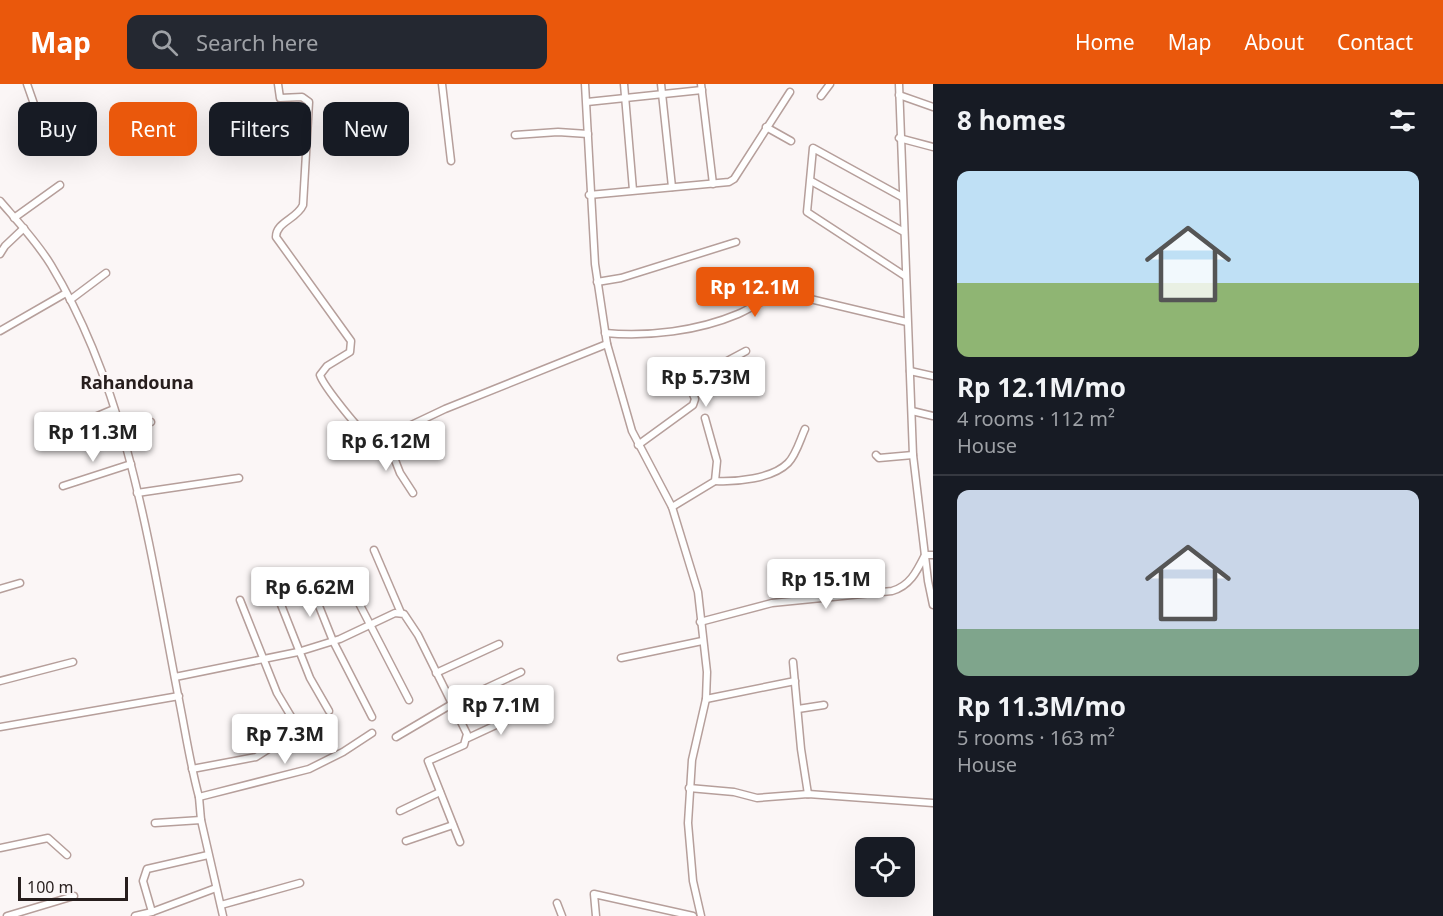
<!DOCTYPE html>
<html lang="en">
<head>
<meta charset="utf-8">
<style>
	body { margin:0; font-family:"Noto Sans",sans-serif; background:#242831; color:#f1f3f6; height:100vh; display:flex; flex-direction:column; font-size:22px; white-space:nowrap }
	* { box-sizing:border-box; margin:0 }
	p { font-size:20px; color:#9ea1a6 }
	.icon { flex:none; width:33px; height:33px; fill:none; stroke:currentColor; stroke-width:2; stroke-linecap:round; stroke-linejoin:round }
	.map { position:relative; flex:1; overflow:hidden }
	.drawer { display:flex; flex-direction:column; background:#171b24; width:510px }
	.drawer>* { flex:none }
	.banner { position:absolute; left:18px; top:18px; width:570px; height:54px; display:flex; gap:12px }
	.buttons { position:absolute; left:855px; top:753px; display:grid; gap:12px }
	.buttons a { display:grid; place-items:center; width:60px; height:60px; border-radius:12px; background:#171b24; box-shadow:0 6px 24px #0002; font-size:30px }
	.scale { position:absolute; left:18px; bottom:15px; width:110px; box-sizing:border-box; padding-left:6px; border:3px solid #271e1d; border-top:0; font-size:16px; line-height:21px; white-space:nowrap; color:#271e1d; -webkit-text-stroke:4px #fbf6f6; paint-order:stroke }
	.price { position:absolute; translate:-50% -51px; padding:0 14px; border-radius:6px; background:#fff; color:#222; font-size:20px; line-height:39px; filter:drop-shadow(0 2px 3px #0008) }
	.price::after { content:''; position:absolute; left:50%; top:36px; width:18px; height:14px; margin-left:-9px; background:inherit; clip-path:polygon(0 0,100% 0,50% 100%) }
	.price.on { background:#ea580c; color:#fff }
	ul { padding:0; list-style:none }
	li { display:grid; align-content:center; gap:12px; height:318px; padding:0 24px }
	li+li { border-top:2px solid #363941 }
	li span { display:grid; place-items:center; height:186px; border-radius:12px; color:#555 }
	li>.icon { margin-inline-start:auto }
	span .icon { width:108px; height:108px; fill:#fffc; stroke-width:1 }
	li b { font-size:26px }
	h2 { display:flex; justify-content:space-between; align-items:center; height:72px; padding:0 24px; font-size:26px }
	.pill { padding:0 21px; border-radius:12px; background:#171b24; box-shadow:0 6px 24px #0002; font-size:21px; line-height:54px }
	.pill.on { background:#ea580c; color:#fff }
	header { display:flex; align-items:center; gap:36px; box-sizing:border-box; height:84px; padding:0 30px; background:#ea580c; color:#fff }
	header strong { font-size:28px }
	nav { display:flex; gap:33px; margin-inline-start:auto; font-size:21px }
	.search { width:420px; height:54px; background:#242831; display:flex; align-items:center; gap:15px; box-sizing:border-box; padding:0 21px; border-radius:12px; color:#9ea1a6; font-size:22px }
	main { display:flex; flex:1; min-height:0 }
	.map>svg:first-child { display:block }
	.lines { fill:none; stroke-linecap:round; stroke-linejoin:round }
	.minor-casing { stroke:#b69f9b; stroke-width:9 }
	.minor { stroke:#fff; stroke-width:6 }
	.labels { text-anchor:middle; stroke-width:6; stroke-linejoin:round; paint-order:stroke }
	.quarter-label { font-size:18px; font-weight:bold; fill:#271e1d; stroke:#fbf6f6 }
</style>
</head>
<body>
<header>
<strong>Map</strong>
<div class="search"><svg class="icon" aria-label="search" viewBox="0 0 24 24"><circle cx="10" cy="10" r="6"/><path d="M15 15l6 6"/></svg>Search here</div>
<nav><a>Home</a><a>Map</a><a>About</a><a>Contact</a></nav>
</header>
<main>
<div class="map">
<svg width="933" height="832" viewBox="0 0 933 832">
	<rect width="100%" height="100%" fill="#fbf6f6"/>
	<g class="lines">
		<defs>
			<g id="minor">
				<path d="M27,0L41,40V64"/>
				<path d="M278,0L280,14L302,13L309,18L303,121C297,135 276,138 276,153L351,257L350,268L327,282L320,291C323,301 362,351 372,355C377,356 381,355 386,353L445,325L607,260"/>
				<path d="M442,0L451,77"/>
				<path d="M585,0L595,180L607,260L632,347L672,423L698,508L707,588L706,615L692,676L688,739L693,797L701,832"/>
				<path d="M624,0L633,106"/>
				<path d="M661,0L672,103"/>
				<path d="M701,0L713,100"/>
				<path d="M899,0L913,371L928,497L933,521"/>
				<path d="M899,11L933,23"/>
				<path d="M821,12L830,0"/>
				<path d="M587,18L702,6"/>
				<path d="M766,43L791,57"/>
				<path d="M515,51L558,48L588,50"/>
				<path d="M899,54L933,63"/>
				<path d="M811,97L904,148"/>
				<path d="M589,111L729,98L734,95L790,8"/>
				<path d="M902,113L813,64L807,128L905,192"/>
				<path d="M0,117C18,138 37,158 51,181C129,310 150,466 178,611C185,645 190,680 199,713L201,736L223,832"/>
				<path d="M14,134L60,101"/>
				<path d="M0,170L5,162L24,144"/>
				<path d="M597,198L621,194L736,158"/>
				<path d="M70,216L106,189"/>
				<path d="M0,247L66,209"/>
				<path d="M605,249C648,253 698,247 738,230C754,223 767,212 785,209L907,238"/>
				<path d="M910,287L933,292"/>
				<path d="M912,327L933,332"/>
				<path d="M120,344L151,338"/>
				<path d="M57,349L114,325"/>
				<path d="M386,353L400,389L413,409"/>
				<path d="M638,361L693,321L695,315L688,298L746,267"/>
				<path d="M876,371L879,374L913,371"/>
				<path d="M715,397C736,398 772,395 788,379C796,371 800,356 805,345"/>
				<path d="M63,402L131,380"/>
				<path d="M137,409L239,394"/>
				<path d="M672,423L715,397L717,377L705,334"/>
				<path d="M374,466L401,529"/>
				<path d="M346,494L409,616"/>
				<path d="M311,502L333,557L372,633"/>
				<path d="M0,505L20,499"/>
				<path d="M276,508L310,594L329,627"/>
				<path d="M240,516L277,609L295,639"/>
				<path d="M700,538L772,519L892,507C910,502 917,487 925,471H933"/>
				<path d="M621,574L702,557"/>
				<path d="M793,578L801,665L808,710"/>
				<path d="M436,589L499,560"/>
				<path d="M175,593L298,568L340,555L395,529L404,530L418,551L467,650L464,661L428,677L460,758"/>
				<path d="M0,597L73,578"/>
				<path d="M706,615L795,597"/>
				<path d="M798,625L824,621"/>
				<path d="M0,643L179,612"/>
				<path d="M396,653L452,620L521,588"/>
				<path d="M468,654L524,628"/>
				<path d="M192,685L256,673L278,659"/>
				<path d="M689,704L734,708L757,714L808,710L933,719"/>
				<path d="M199,713L309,685L343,668L372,649"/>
				<path d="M400,727L440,708"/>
				<path d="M155,739L201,736"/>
				<path d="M406,757L453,741"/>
				<path d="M0,764L48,754L67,771"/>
				<path d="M208,771L147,785L143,797L152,828L216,804"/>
				<path d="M557,819L562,832"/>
				<path d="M221,821L300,799"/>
				<path d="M7,832L74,812"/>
				<path d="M135,832L152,828"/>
				<path d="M596,832L594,810L693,832"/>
			</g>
		</defs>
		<use href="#minor" class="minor-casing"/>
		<use href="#minor" class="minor"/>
	</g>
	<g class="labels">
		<g class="quarter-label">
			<text x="137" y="305">Rahandouna</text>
		</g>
	</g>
</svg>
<div class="buttons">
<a><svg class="icon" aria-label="locate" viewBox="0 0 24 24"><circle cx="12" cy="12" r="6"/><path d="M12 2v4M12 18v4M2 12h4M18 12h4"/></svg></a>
</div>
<div class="scale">100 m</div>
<b class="price on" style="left:755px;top:234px">Rp 12.1M</b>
<b class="price" style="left:706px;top:324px">Rp 5.73M</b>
<b class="price" style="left:93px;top:379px">Rp 11.3M</b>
<b class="price" style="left:386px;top:388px">Rp 6.12M</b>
<b class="price" style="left:826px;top:526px">Rp 15.1M</b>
<b class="price" style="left:310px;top:534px">Rp 6.62M</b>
<b class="price" style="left:501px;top:652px">Rp 7.1M</b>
<b class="price" style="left:285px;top:681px">Rp 7.3M</b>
<div class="banner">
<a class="pill">Buy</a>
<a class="pill on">Rent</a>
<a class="pill">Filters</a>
<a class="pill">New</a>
</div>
</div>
<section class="drawer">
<h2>8 homes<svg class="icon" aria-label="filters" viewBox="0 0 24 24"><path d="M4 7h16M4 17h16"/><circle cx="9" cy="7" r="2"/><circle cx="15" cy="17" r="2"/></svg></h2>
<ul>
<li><span style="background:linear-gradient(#bfe0f5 60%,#8fb573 0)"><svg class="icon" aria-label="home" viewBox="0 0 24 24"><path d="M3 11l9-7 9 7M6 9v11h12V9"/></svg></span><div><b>Rp 12.1M/mo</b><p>4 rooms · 112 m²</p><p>House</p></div></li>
<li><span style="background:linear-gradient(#c9d6e8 75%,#7fa58c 0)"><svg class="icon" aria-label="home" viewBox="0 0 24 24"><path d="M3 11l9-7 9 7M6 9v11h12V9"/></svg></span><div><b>Rp 11.3M/mo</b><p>5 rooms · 163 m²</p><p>House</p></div></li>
</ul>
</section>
</main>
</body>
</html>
